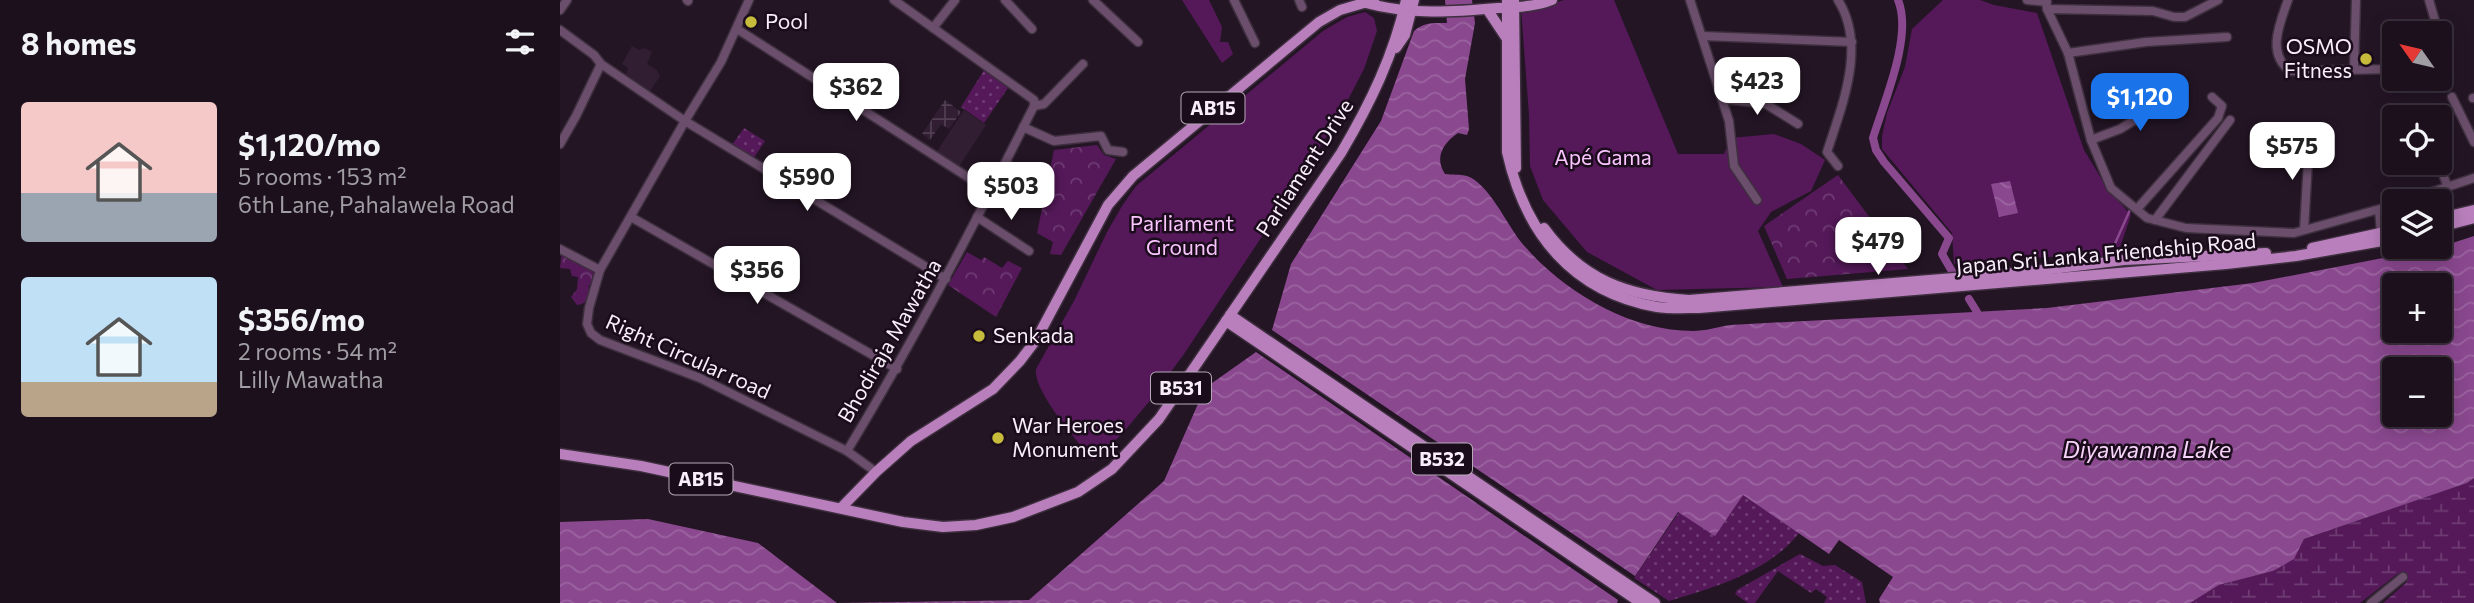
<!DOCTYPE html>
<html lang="en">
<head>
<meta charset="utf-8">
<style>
	body { margin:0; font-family:Commissioner,sans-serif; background:#281e29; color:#f1f3f6; height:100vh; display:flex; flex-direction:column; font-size:26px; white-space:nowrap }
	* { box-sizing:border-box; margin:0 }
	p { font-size:23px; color:#a09da3 }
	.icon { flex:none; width:38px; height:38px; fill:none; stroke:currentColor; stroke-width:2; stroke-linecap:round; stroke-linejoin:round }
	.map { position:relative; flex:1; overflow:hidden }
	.panel { display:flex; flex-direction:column; background:#1b101c; width:560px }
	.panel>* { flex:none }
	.needle { width:46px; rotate:304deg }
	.tools { position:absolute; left:1822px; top:21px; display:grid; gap:14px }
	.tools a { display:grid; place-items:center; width:70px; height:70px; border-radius:7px; background:#1b101c; box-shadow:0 4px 18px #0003,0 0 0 2px #39303b; font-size:35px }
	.price { position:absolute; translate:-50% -60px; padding:0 16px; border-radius:14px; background:#fff; color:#222; font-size:23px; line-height:46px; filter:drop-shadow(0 2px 4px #0008) }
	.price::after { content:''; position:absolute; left:50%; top:42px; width:21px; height:16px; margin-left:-10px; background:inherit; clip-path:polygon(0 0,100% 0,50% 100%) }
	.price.current { background:#1a73e8; color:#fff }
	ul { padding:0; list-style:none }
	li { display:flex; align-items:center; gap:21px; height:175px; padding:0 21px }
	li span { display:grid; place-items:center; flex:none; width:196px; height:140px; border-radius:7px; color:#555 }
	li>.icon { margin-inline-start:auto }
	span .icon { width:84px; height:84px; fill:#fffc; stroke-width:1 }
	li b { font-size:30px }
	h2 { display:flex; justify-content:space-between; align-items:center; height:84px; padding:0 21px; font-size:30px }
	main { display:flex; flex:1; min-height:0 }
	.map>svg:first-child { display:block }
	.built { fill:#311e33 }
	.industrial { fill:url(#industrial-grid) }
	.grass { fill:url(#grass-dots) }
	.forest { fill:url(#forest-crowns) }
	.wetland { fill:url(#wetland-marsh) }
	.green { fill:#55195a }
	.water { fill:url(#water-waves); fill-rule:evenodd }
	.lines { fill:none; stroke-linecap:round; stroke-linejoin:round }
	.stream { stroke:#8a488f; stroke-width:2.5 }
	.canal { stroke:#8a488f; stroke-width:8 }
	.minor-casing { stroke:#3e2f3f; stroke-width:11 }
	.major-casing { stroke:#3e2f3f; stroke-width:13 }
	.minor { stroke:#6a4e6b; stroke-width:8 }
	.major { stroke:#b97fbd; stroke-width:10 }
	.poi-dot { fill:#c7bb3c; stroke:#1b0c1c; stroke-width:2.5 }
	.labels { text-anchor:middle; stroke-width:5; stroke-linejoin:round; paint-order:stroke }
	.shield { fill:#1b0c1c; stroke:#b6aab7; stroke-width:2 }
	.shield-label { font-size:19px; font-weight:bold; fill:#f9eefa }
	.poi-label { font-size:21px; fill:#f9eefa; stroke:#1b0c1c; text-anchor:start }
	.park-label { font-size:21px; fill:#fbc6ff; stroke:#1b0c1c }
	.street-label { font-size:21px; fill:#f9eefa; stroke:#1b0c1c }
	.water-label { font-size:23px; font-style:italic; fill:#f7d3f9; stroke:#1b0c1c }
</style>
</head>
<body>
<main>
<section class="panel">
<h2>8 homes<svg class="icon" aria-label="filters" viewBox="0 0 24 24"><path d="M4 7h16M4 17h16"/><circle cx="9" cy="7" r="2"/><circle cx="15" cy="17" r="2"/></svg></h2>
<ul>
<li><span style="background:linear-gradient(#f6c9c9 65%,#9aa5b1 0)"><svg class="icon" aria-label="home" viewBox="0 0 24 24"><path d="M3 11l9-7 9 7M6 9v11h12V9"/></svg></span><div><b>$1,120/mo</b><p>5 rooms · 153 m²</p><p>6th Lane, Pahalawela Road</p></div></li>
<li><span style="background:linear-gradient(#bfe0f5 75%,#b9a48a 0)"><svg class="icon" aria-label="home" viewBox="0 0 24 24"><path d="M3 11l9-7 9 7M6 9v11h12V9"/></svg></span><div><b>$356/mo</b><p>2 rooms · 54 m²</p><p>Lilly Mawatha</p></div></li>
</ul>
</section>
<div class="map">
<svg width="1914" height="603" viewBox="0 0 1914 603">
	<defs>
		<pattern id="industrial-grid" width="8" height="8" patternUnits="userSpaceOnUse" patternTransform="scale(1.75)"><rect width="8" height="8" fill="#311e33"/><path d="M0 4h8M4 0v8" fill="none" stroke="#503f51"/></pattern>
		<pattern id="grass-dots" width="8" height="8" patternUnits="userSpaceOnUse" patternTransform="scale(1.75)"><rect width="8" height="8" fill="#55195a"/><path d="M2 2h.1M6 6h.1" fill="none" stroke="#6e3b73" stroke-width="1.8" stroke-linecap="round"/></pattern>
		<pattern id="forest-crowns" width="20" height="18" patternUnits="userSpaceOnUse" patternTransform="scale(1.75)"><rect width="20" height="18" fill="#55195a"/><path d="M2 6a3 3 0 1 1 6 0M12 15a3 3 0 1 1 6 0" fill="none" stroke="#6e3b73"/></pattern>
		<pattern id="wetland-marsh" width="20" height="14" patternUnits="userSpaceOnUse" patternTransform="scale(1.75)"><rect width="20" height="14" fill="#55195a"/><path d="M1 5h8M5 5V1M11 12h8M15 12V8" fill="none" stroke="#6e3b73"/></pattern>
		<pattern id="water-waves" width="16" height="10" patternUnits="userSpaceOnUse" patternTransform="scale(1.75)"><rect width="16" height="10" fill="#8a488f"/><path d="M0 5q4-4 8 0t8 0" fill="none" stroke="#9b63a0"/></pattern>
	</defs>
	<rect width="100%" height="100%" fill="#241525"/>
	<g class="built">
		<path d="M72,46L79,50L85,48L92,52L87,64L97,70L100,76L90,91L66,74L68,68L62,64Z"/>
		<path d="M404,110L426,125L398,168L374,156Z"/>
	</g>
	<path class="industrial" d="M385,100L401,112L389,129L381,124L370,140L362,134Z"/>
	<g class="grass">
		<path d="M426,67L450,85L424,123L401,107Z"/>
		<path d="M184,128L205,141L193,159L172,145Z"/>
		<path d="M1183,495L1239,533C1209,572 1153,588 1109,601L1074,578L1119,512Z"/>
		<path d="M1240,554L1263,566L1275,565L1302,582L1306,603H1264L1267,597L1256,589L1251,593L1218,571L1195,603H1188L1175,594L1177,590Z"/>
	</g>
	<g class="forest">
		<path d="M537,145L544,155L556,159L501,255L490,254L493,242L477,233L494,150Z"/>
		<path d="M1278,175L1348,269L1227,279L1204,226Z"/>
		<path d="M407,252L421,260L424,257L442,268L448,261L462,268L436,317L388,285Z"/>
		<path d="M2,253L16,261L18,264L33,271L34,280L28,287L32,289C29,298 27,304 17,305L11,297L17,289L18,277L12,276L10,269L0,268Z"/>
	</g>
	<path class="wetland" d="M1914,478V603H1823L1847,582V577L1842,573L1836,575L1800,603H1630L1659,585L1713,571L1741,545L1744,539L1907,483Z"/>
	<g class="green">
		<path d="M622,0H649L662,27L660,42H668L673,54L662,63Z"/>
		<path d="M1004,0H1054L1118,154H1164L1171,138L1214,134L1241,144L1265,160L1251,191L1211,212L1198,231L1223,287L1097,290L1027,252L983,200L970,166L969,115L961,8L985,6Z"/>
		<path d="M1383,0H1420L1434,5L1477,13L1524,150L1547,188L1571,215L1557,256L1484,257L1394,264L1392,233L1322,149V136L1327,113L1345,67L1352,29Z"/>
		<path d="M805,12L814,18L817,31L804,69L781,113L736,185L624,354L588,403L561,435L533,461C518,441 473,392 476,369L515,299L547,232L562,206L576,186L763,31L787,17Z"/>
	</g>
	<g class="water">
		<path d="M885,0H912L915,23L905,79L909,129L907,135L898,133C883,143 874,158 885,174C892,175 900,174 907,176C929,184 946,223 961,242C1001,290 1068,331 1133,331C1145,331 1158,327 1170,325L1487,308L1693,283L1880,247L1914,236V478L1907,483L1744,539L1734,559L1713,571L1659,585L1630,603H1320L1319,599L1333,577L1279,540L1269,554L1183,495L1155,536L1118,512L1075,576L712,330L731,264L821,121L854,31C864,22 874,23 887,23ZM1834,285H1880V331H1834ZM1834,369H1880V415H1834Z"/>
		<path d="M1450,181L1458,213L1439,217L1431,184Z"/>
		<path d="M696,352L1058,600L1057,603H0V522L88,519L198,543L277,603L469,600L604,481L645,388Z"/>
	</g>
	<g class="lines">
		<path class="stream" d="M1553,248L1570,210"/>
		<g class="canal">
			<path d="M1338,0C1353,36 1324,102 1313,138L1316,150L1324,162L1389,238L1382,254L1393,273"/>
			<path d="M1409,299L1417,312"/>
		</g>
		<defs>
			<g id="minor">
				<path d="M127,0L128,1"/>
				<path d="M189,0L161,62L125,121L40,270L29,308L27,324L31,333L40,340L140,378L287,451L316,472"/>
				<path d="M445,0L472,29"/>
				<path d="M533,0L578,42"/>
				<path d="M674,0L695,43"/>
				<path d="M739,0L742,7"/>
				<path d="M1130,0L1169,121L1174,166L1197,200"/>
				<path d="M1278,0C1307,46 1282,105 1267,152L1278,166"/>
				<path d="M1467,0L1487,2"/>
				<path d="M1486,0L1487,9L1508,53L1531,140L1551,188L1587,218L1626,228L1734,233L1834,205"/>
				<path d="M1728,0C1720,23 1706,53 1730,71L1834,69"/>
				<path d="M1869,0L1876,24L1874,33"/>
				<path d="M1487,9L1593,11L1614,17H1625L1658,0"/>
				<path d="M0,10L7,0"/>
				<path d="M373,28L395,0"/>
				<path d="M177,29L431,192"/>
				<path d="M0,30L34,55L41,64L125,121L386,279"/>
				<path d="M1142,36L1292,42"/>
				<path d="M1508,53L1586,42L1667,37"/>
				<path d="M1794,69L1796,0"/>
				<path d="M1892,97L1914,142"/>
				<path d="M1913,98H1914"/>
				<path d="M1162,99L1206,104L1238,124"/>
				<path d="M474,106L484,104L523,64"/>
				<path d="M463,127L494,141L541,136L548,150L563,152"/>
				<path d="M1531,140L1560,129L1614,96"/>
				<path d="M0,144L16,116L41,64"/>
				<path d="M1704,148L1722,156L1744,158L1748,161L1744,230"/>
				<path d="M446,163L473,183"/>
				<path d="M1879,163L1888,188"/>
				<path d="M1845,201L1914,178"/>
				<path d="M1577,209L1658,118L1662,106L1652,97"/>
				<path d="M1819,210L1821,233"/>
				<path d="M71,217L337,369"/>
				<path d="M417,217L469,251"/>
				<path d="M1595,220L1670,120"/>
				<path d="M0,249L40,270"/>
				<path d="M287,451C355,339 415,223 474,106V100L334,0"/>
				<path d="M1811,603L1843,577"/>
			</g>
			<g id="major">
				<path d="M947,0V152C965,233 1012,292 1097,307C1110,309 1126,308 1139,308L1666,264L1736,256L1834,239"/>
				<path d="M954,0L956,168"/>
				<path d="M806,3C850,15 892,12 938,8C956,7 975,7 992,0"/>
				<path d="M927,9L947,39"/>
				<path d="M836,48L845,35L854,0"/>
				<path d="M1880,218L1914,210"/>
				<path d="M1880,227L1914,218"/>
				<path d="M984,228C1022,280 1067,296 1129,300L1467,272L1564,260L1706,253"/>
				<path d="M1752,248L1834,230"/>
				<path d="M670,315L1095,603"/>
				<path d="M666,321L1081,603"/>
				<path d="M0,454L81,466L343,522L383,527L416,525L453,517L518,492L552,469L599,419L781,153C810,104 834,55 846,0"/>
				<path d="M281,508L316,472L351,441L433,389L460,361L476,340L548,205L573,176L759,22L780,10L814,0"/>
			</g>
		</defs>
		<use href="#minor" class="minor-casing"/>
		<use href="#major" class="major-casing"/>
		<use href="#minor" class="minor"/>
		<use href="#major" class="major"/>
	</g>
	<g class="poi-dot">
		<circle cx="191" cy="22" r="7"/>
		<circle cx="1806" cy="59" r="7"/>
		<circle cx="419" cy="336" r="7"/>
		<circle cx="438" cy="438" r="7"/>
	</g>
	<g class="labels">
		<g class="shield">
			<rect x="621.5" y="92.5" width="63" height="31" rx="5"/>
			<rect x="591" y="372.5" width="60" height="31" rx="5"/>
			<rect x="852" y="443.5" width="60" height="31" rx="5"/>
			<rect x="109.5" y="463.5" width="63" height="31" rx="5"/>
		</g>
		<g class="shield-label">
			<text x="653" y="115">AB15</text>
			<text x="621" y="395">B531</text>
			<text x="882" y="466">B532</text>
			<text x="141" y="486">AB15</text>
		</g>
		<g class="poi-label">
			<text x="205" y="29">Pool</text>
			<text x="1792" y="54" text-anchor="end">OSMO<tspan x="1792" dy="24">Fitness</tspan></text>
			<text x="433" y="343">Senkada</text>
			<text x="452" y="433">War Heroes<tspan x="452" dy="24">Monument</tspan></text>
		</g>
		<g class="park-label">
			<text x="1043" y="165">Apé Gama</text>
			<text x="622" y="231">Parliament<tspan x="622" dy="24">Ground</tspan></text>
		</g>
		<g class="street-label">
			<text transform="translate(745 168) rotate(-57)" y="7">Parliament Drive</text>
			<text transform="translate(1546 254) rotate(-5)" y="7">Japan Sri Lanka Friendship Road</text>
			<text transform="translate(330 341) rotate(-60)" y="7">Bhodiraja Mawatha</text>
			<text transform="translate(128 357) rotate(24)" y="7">Right Circular road</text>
		</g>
		<g class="water-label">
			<text x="1587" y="458">Diyawanna Lake</text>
		</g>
	</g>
</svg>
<div class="tools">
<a><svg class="needle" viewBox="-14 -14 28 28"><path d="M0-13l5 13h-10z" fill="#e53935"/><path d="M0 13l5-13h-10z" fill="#a09da3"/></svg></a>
<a><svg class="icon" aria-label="locate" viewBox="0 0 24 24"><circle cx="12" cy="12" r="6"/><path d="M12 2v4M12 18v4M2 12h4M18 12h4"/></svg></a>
<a><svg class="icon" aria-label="layers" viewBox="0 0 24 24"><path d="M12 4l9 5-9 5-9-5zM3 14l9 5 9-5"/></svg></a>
<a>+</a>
<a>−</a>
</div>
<b class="price" style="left:1197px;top:117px">$423</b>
<b class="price" style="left:296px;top:123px">$362</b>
<b class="price current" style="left:1580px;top:133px">$1,120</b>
<b class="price" style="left:1732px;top:182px">$575</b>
<b class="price" style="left:247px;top:213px">$590</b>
<b class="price" style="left:451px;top:222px">$503</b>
<b class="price" style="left:1318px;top:277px">$479</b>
<b class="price" style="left:197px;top:306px">$356</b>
</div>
</main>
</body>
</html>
